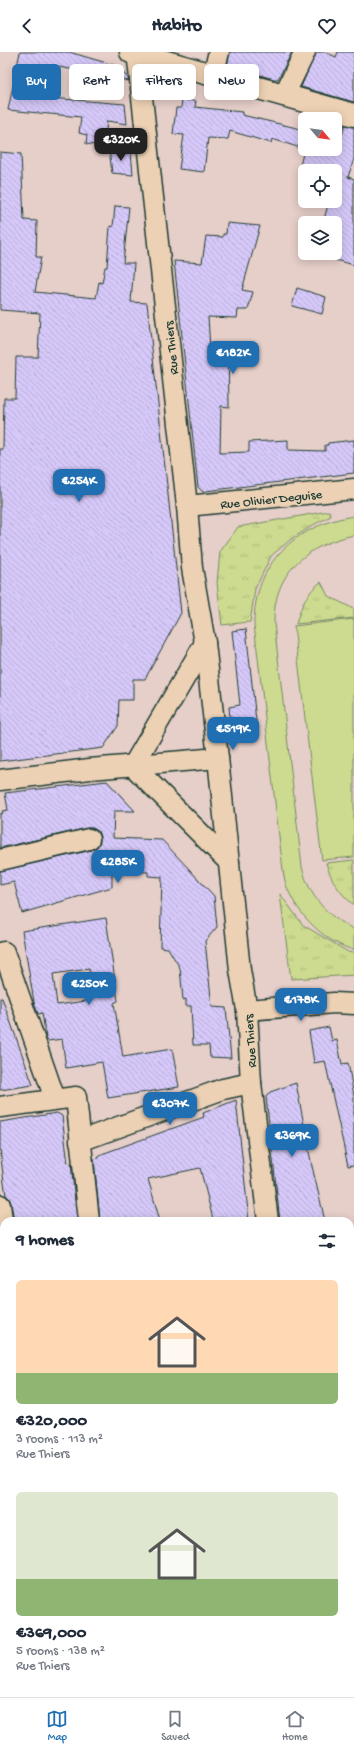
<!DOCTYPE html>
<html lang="en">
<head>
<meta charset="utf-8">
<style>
	body { margin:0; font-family:"Gochi Hand",sans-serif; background:#f6f6f7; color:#1f2937; height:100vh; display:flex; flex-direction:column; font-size:15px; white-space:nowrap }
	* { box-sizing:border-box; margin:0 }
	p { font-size:13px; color:#747a83 }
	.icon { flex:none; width:22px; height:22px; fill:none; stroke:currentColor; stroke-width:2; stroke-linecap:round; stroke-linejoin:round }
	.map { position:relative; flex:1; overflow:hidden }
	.sheet { position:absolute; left:0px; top:1165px; width:354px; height:480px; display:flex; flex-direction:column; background:#fff; border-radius:12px 12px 0 0; box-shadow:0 2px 10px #0003 }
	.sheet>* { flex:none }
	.guide { position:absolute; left:12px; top:12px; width:330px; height:36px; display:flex; gap:8px }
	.needle { width:26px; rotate:119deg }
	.tools { position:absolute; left:298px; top:60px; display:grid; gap:8px }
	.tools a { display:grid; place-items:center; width:44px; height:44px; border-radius:6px; background:#fff; box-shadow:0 2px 10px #0003; font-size:20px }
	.price { position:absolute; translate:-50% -34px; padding:0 9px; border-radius:8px; background:#1f6fb2; color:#fff; font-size:13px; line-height:26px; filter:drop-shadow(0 1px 2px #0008) }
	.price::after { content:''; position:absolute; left:50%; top:24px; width:12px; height:9px; margin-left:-6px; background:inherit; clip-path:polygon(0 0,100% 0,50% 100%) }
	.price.on { background:#222; color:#fff }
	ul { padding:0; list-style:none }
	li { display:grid; align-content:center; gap:8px; height:212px; padding:0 16px }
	li span { display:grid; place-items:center; height:124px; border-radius:6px; color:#555 }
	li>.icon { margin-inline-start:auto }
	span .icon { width:72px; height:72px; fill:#fffc; stroke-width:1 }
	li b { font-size:17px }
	h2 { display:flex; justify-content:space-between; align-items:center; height:48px; padding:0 16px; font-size:17px }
	.tag { padding:0 14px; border-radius:6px; background:#fff; box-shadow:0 2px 10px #0003; font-size:14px; line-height:36px }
	.tag.on { background:#1f6fb2; color:#fff }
	header { display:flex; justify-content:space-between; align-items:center; height:52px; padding:0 16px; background:#fff; font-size:18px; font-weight:700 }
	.dock { display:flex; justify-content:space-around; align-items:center; height:56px; border-top:1px solid #e0e1e3; background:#fff; font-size:11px; color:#747a83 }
	.dock a { display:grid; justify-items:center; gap:2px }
	.dock .on { color:#1f6fb2 }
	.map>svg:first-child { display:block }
	.grass { fill:url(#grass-tufts); stroke:#768c62 }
	.pitch { fill:#ccdb8f; stroke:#768c62 }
	.building { fill:url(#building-back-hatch); stroke:#1f3d34; fill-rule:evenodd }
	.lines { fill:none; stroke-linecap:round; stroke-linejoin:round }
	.minor-casing { stroke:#1f3d34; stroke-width:23 }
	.major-casing { stroke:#1f3d34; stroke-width:25 }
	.minor { stroke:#edd1b4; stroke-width:20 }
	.major { stroke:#edd1b4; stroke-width:22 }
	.labels { text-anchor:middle; stroke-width:3.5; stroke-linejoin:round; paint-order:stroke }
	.street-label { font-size:13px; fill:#1f3d34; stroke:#edd1b4 }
</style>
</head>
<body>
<header><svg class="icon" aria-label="back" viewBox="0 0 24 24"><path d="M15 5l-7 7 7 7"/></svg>Habito<svg class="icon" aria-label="heart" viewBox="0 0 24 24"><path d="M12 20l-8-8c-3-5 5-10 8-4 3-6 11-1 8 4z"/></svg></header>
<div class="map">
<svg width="354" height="1645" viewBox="0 0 354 1645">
	<defs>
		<pattern id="grass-tufts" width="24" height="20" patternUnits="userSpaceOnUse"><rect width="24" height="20" fill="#ccdb8f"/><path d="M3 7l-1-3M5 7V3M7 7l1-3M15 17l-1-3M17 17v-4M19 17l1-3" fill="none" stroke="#afbd7c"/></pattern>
		<pattern id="building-back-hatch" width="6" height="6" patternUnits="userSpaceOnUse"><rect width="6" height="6" fill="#d6c8f9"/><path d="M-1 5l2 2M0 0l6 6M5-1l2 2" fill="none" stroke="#b7add6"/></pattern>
	</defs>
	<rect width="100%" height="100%" fill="#e6cec9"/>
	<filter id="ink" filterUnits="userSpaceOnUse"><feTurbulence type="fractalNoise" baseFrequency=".025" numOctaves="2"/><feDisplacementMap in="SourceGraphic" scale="8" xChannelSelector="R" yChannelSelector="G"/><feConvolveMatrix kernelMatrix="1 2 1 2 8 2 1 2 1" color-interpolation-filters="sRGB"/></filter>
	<g filter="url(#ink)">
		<g class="grass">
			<path d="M329,459L331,464L313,473L290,488L271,504L255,537L250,570L222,573L217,531L220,500L238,475Z"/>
			<path d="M321,530L328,544L354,557V566L296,572C301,555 306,541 321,530Z"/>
			<path d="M354,808V853C340,842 331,828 326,811Z"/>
			<path d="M280,842L303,873L348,900L354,901V923L291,927Z"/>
		</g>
		<g class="pitch">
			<path d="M354,464V483C307,493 273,520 274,571L302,815C309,844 327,865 354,877V898C327,891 302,867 290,842C286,835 284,826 283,818L254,572C254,511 295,473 354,464Z"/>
			<path d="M354,567V805L322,808L294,574Z"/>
		</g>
		<g class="building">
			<path d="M20,0H69L117,14L128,26L129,29L59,15L50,46L125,52L127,72L107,69L104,94L86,92L87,83L79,81L81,65L8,58Z"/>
			<path d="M230,0H292L278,27H274L227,14Z"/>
			<path d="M316,0H325L336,5L338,0H354V50L301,35Z"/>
			<path d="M182,48L196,49L195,55L242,60V63L305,78V97H338L345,73L354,75V107L348,125L354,127V213L335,208V171H323L329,149H335V119H318L300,114L304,97L272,87L271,91L230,79L228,87L208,86L204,120L179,117L184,83L173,82L176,56H181Z"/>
			<path d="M109,97L131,100L133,123L112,121Z"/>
			<path d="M0,100L21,102L24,168L37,169L36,205H41L35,240L96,246L99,230L102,231L105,215H107L110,174L113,175L115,154L129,155L123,211H134L131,250L147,251L181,561L145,627H133V648H119L118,674L103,696L0,709V397H3L4,346H15L16,305H38L40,261L0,258Z"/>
			<path d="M227,171L260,174L242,238L253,240L248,258H238L237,266L208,265L210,297L228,296L229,355L221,354L220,401L249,400V390L288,388V398L325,399V393H328V391L354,388V421L206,439L203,440L198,435L174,209L202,211L206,184L223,185V182H226Z"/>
			<path d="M297,236L326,245L322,262L292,254Z"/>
			<path d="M246,577L257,678L231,681L229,655L240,653L232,579Z"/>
			<path d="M107,729L135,759H114L113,786L162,788L214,844L217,875L205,889L212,955L226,956L231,1006L210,1005L209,993H193L191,954H186V947L183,948L180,916L168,896L160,895L162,825L148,824V820L112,818V835L22,861L14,830L0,833V819L92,798L97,795L100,790V785L98,779L93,776H87L0,796V762L3,761L2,759L8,758L5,741Z"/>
			<path d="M106,866L118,949L114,951L123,1005L172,997L179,1035L108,1046L102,1010L66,1016L62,987L48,989L46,986L42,961L38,962L34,950L22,879ZM89,917L93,948L57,953L53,922Z"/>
			<path d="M0,946H2L33,1033L0,1038Z"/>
			<path d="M329,975L332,989L337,988L342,1012L348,1011L354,1044V1113L348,1114L325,1009L314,1011L309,979Z"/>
			<path d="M296,1031L311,1110L325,1169H280L266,1045L270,1040Z"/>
			<path d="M236,1048L249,1169H227V1165L213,1167L200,1116L148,1127L160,1169H100L94,1107L99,1106V1103L204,1065L203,1061Z"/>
			<path d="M57,1061L62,1064L68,1112L71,1111L77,1169H14L11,1151L9,1146L6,1143L4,1131L0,1097V1070Z"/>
		</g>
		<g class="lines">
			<defs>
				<g id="minor">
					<path d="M137,0L187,454L192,516L205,591L218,706L240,918L247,958L251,1031L268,1169"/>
					<path d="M213,23L219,0"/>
					<path d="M284,43L305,0"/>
					<path d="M187,454L354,437"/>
					<path d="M205,591L133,714L229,810"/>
					<path d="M0,728L90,717L218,706"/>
					<path d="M0,808L89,787"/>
					<path d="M0,901L4,900L55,1047"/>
					<path d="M247,958L334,951L354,952"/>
					<path d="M0,1055L76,1045L89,1169"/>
					<path d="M80,1089L223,1037L251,1031"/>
					<path d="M0,1153L4,1183"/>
					<path d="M350,1362L354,1392"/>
					<path d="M0,1457L4,1466"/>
					<path d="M83,1641L85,1645"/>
					<path d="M196,1641L197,1645"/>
				</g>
				<g id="major">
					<path d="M131,0L354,63"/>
					<path d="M350,1311L354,1310"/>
					<path d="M0,1440L4,1438"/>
				</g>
			</defs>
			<use href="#minor" class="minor-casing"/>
			<use href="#major" class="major-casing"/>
			<use href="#minor" class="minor"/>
			<use href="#major" class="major"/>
		</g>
	</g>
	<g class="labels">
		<g class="street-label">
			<text transform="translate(170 296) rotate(-96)" y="5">Rue Thiers</text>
			<text transform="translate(271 446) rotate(-6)" y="5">Rue Olivier Deguise</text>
			<text transform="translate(249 989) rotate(-94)" y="5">Rue Thiers</text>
		</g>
	</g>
</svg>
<div class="tools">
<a><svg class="needle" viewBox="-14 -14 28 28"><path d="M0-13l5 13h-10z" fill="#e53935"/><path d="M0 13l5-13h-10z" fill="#747a83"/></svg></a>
<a><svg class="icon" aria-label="locate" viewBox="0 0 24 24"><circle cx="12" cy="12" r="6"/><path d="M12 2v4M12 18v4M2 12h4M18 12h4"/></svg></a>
<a><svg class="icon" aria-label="layers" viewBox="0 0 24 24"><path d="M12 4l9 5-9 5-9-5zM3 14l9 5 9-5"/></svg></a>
</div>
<b class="price on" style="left:121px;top:110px">€320K</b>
<b class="price" style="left:233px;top:323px">€182K</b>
<b class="price" style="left:79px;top:451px">€254K</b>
<b class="price" style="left:233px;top:699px">€519K</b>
<b class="price" style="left:118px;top:832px">€285K</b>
<b class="price" style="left:89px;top:954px">€250K</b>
<b class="price" style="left:301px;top:970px">€178K</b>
<b class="price" style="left:170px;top:1074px">€307K</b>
<b class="price" style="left:292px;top:1106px">€369K</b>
<div class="guide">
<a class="tag on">Buy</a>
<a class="tag">Rent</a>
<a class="tag">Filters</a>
<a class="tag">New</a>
</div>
<section class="sheet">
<h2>9 homes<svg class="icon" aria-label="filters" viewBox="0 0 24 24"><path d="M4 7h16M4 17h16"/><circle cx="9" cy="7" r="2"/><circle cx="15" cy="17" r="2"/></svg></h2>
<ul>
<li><span style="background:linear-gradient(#ffd9b3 75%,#8fb573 0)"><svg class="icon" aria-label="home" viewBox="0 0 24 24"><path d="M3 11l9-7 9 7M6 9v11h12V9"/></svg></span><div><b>€320,000</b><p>3 rooms · 113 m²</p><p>Rue Thiers</p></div></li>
<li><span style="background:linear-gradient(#dfe7d0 70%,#8fb573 0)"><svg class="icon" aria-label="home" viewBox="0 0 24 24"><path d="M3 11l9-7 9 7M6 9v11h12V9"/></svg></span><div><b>€369,000</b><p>5 rooms · 138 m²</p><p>Rue Thiers</p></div></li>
</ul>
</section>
</div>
<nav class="dock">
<a class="on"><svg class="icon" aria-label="map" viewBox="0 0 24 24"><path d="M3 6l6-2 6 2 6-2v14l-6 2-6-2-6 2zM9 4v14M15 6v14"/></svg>Map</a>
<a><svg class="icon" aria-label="saved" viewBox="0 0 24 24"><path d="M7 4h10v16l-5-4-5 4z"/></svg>Saved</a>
<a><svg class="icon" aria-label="home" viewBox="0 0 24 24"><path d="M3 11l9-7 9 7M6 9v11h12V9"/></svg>Home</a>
</nav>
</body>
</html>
